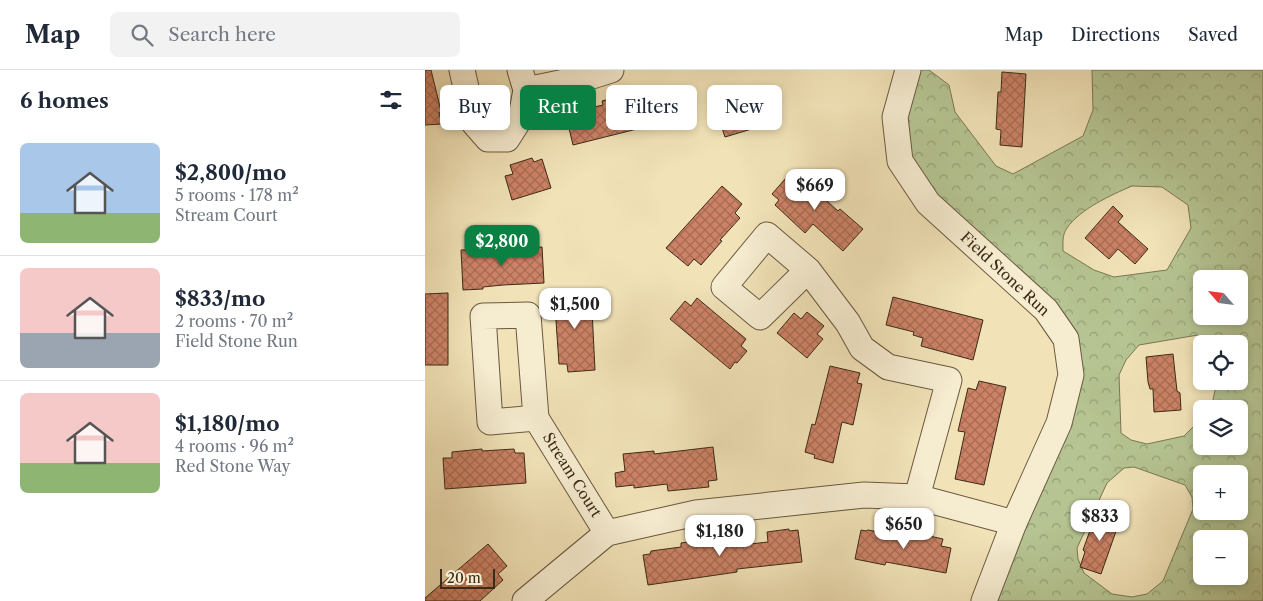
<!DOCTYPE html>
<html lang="en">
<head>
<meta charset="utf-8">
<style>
	body { margin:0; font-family:"Libre Caslon Text",serif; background:#f2f2f3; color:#1f2937; height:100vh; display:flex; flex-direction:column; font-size:19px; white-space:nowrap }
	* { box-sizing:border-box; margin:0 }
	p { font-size:16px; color:#747a83 }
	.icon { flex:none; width:28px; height:28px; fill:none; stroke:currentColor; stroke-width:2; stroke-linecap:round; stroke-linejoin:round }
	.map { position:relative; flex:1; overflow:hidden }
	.sheet { display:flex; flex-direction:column; background:#fff; width:425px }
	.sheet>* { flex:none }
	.banner { position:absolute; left:15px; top:15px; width:475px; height:45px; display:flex; gap:10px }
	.needle { width:32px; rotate:298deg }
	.fabs { position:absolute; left:768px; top:200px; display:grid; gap:10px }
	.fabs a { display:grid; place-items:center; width:55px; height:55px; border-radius:8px; background:#fff; box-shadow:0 2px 8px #0003; font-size:25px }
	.scale { position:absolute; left:15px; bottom:12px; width:55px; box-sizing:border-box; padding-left:5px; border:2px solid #3d2a17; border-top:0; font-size:14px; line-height:18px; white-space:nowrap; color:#3d2a17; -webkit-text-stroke:4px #f6ecd0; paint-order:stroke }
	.price { position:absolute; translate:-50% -42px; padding:0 11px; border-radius:10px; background:#fff; color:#222; font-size:16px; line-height:32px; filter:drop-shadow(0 1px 2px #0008) }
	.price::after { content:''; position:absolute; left:50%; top:30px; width:15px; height:11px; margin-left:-8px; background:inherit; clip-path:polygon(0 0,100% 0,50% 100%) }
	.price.selected { background:#0b8043; color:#fff }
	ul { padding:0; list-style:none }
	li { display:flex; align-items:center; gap:15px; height:125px; padding:0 20px }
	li+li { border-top:1px solid #e0e1e3 }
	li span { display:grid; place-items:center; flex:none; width:140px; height:100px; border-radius:8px; color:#555 }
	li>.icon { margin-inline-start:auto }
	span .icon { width:60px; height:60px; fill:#fffc; stroke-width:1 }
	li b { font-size:21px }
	h2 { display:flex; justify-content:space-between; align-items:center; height:60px; padding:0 20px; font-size:21px }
	.pill { padding:0 18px; border-radius:8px; background:#fff; box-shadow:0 2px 8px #0003; font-size:18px; line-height:45px }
	.pill.selected { background:#0b8043; color:#fff }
	header { display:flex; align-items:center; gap:30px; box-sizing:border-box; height:70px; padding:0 25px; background:#fff; border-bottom:1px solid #e0e1e3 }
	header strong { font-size:24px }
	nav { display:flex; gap:28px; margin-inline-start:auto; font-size:18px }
	.search { width:350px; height:45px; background:#f2f2f3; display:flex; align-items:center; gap:12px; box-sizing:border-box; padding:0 18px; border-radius:8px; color:#747a83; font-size:19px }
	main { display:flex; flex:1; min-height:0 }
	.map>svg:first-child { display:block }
	.forest { fill:url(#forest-crowns); stroke:#797754; fill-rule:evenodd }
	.building { fill:url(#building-cross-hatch); stroke:#3d2a17 }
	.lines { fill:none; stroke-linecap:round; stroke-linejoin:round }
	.minor-casing { stroke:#6a583f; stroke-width:27 }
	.minor { stroke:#f6ecd0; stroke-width:25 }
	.labels { text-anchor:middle; stroke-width:4; stroke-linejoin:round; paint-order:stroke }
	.street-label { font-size:15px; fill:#3d2a17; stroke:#f6ecd0 }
</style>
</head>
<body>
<header>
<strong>Map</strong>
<div class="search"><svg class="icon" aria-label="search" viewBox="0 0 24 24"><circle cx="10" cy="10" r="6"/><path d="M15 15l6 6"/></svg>Search here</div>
<nav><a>Map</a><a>Directions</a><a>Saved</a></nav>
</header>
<main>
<section class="sheet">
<h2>6 homes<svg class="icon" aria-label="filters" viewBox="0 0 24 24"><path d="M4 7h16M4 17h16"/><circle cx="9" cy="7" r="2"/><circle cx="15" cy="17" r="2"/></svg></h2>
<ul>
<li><span style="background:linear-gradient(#a9c7e8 70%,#8fb573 0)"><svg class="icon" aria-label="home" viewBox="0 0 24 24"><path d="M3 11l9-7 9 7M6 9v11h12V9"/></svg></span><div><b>$2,800/mo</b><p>5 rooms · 178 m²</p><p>Stream Court</p></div></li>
<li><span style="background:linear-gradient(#f6c9c9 65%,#9aa5b1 0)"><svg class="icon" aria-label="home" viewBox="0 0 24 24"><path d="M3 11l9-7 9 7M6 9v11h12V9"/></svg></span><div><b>$833/mo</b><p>2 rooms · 70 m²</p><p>Field Stone Run</p></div></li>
<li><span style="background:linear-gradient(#f6c9c9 70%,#8fb573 0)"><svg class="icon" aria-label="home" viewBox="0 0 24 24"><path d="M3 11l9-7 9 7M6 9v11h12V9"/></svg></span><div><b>$1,180/mo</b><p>4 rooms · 96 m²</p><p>Red Stone Way</p></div></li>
</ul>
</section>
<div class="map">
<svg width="838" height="531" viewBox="0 0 838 531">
	<defs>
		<pattern id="forest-crowns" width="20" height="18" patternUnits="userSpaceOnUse" patternTransform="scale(1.25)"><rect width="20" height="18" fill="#b5c492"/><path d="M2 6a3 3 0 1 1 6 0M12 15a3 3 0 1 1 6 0" fill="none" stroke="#949f76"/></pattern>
		<pattern id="building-cross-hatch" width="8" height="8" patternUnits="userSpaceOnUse" patternTransform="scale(1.25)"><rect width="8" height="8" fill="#cc8266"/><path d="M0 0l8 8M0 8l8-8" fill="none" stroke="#a76b53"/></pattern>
	</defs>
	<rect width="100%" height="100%" fill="#f1e2b7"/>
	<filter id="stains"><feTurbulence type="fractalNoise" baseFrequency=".004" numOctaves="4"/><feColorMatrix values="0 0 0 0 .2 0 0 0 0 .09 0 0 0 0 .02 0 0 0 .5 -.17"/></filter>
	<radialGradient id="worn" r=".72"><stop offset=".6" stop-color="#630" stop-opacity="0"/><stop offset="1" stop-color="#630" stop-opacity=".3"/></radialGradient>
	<path class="forest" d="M483,0H504L524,15L530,42L571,96L588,104L658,66L668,40L667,0H838V531H570L634,353L641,269L475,91ZM707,116L737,117L763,135L766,158L742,200L689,207L669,200L638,181C638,173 637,165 642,158C655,139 686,125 707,116ZM776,209H814V246H776ZM773,265L781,274H814V311H792L786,339H814V376H776V349L759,366L722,374L706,370L696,363L694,305L701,290L714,275ZM709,397L760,415L767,427L768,439L738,511L722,524L707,527L687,524L659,503L653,489L652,478L682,413L699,398ZM776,404H814V441H776ZM776,469H814V506H776Z"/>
	<g class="building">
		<path d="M0,0H6L16,41L14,43L17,54L0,55Z"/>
		<path d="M577,2L601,4L597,77L575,75L576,60L571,59L573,22H576Z"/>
		<path d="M218,20L219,26L229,23L236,53L148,75L141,46L145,45L147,42L178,35L177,31Z"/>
		<path d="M329,21L340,55L300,67L292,43L302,40L299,30Z"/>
		<path d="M107,88L109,92L117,89L126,118L87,130L80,106L88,104L85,95Z"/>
		<path d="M368,100L413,141L415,139L438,159L418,181L388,154L380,163L350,135L354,130L347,124Z"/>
		<path d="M297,116L317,134L310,143L315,148L295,170L297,171L276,195L269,189L263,196L241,178Z"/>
		<path d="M688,136L698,146L693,152L723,179L710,194L693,179L684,189L660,168Z"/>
		<path d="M117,177L119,213L78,215L58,217V219L38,220L36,180Z"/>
		<path d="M166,220L170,300L143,302L142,294H134L129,222Z"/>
		<path d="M23,223V295H0V224Z"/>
		<path d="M468,227L558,250L548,290L496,276L498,268L488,265L489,262L461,255Z"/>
		<path d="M272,228L321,269L316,276L322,281L312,293L310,292L305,299L245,249L260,231L266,236Z"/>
		<path d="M382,242L399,256L392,264L398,269L382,288L352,263L369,243L376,249Z"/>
		<path d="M748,284L752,321L755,323L756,340L729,342L728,319H725L723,312L721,287Z"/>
		<path d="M405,296L435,303L432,313L437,314L428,355L417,352L408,393L389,388L390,385L380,382L387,354L390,355Z"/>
		<path d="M554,311L581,317L559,415L530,409L540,362L533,361L543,318L551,320Z"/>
		<path d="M288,377L292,410L283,411L284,417L243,421L242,414L209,418V415L191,417L190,403L200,401L198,384L229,381V384Z"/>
		<path d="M57,379V381L89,379L90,383H99L101,413L20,419L18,388H27V382Z"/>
		<path d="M672,441L696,447L676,504L655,497L660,482L658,480Z"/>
		<path d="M364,459V461L373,460L377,492L312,499V502L223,515L218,485L225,484L226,481L256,477V473L298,467L299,471L308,470V476L343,472L342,462Z"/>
		<path d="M436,460L441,461L443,460L465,464V461L474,463L477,460L518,469L516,476L526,478L521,503L461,492L460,495L430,489Z"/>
		<path d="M63,474L82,496L73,504L78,510L55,531H0V528Z"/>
	</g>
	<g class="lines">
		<defs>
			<g id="minor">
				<path d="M37,0L49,53L63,69H82L96,47L101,20L95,0"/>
				<path d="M483,0L470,47L475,91L503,133L621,240L641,269L646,305L634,353L589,453L559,531"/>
				<path d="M101,20L164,7L186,0"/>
				<path d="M383,200L335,247L299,217L342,165L383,200L423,253L437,278L463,297L524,310L492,427"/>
				<path d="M111,348L65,352L58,246L103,245L111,348L182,463"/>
				<path d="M100,531L182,463L271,443L439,425L492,427L589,453"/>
			</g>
		</defs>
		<use href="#minor" class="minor-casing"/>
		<use href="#minor" class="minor"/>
	</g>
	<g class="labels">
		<g class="street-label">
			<text transform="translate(580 204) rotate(43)" y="5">Field Stone Run</text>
			<text transform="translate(147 405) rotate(58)" y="5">Stream Court</text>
		</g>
	</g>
	<rect width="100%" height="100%" filter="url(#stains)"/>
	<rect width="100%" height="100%" fill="url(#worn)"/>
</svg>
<div class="fabs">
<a><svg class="needle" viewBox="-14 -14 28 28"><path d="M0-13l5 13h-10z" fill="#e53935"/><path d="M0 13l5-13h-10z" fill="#747a83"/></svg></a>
<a><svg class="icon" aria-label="locate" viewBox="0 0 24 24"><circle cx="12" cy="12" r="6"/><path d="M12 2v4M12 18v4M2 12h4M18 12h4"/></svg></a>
<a><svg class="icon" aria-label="layers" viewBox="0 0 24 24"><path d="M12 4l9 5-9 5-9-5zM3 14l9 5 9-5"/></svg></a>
<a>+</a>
<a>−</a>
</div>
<div class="scale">20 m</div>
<b class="price" style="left:390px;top:141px">$669</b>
<b class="price selected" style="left:77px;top:197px">$2,800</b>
<b class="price" style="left:150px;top:260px">$1,500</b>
<b class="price" style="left:675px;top:472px">$833</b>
<b class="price" style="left:479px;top:480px">$650</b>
<b class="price" style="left:295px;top:487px">$1,180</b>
<div class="banner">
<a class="pill">Buy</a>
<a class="pill selected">Rent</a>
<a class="pill">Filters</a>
<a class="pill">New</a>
</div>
</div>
</main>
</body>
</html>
